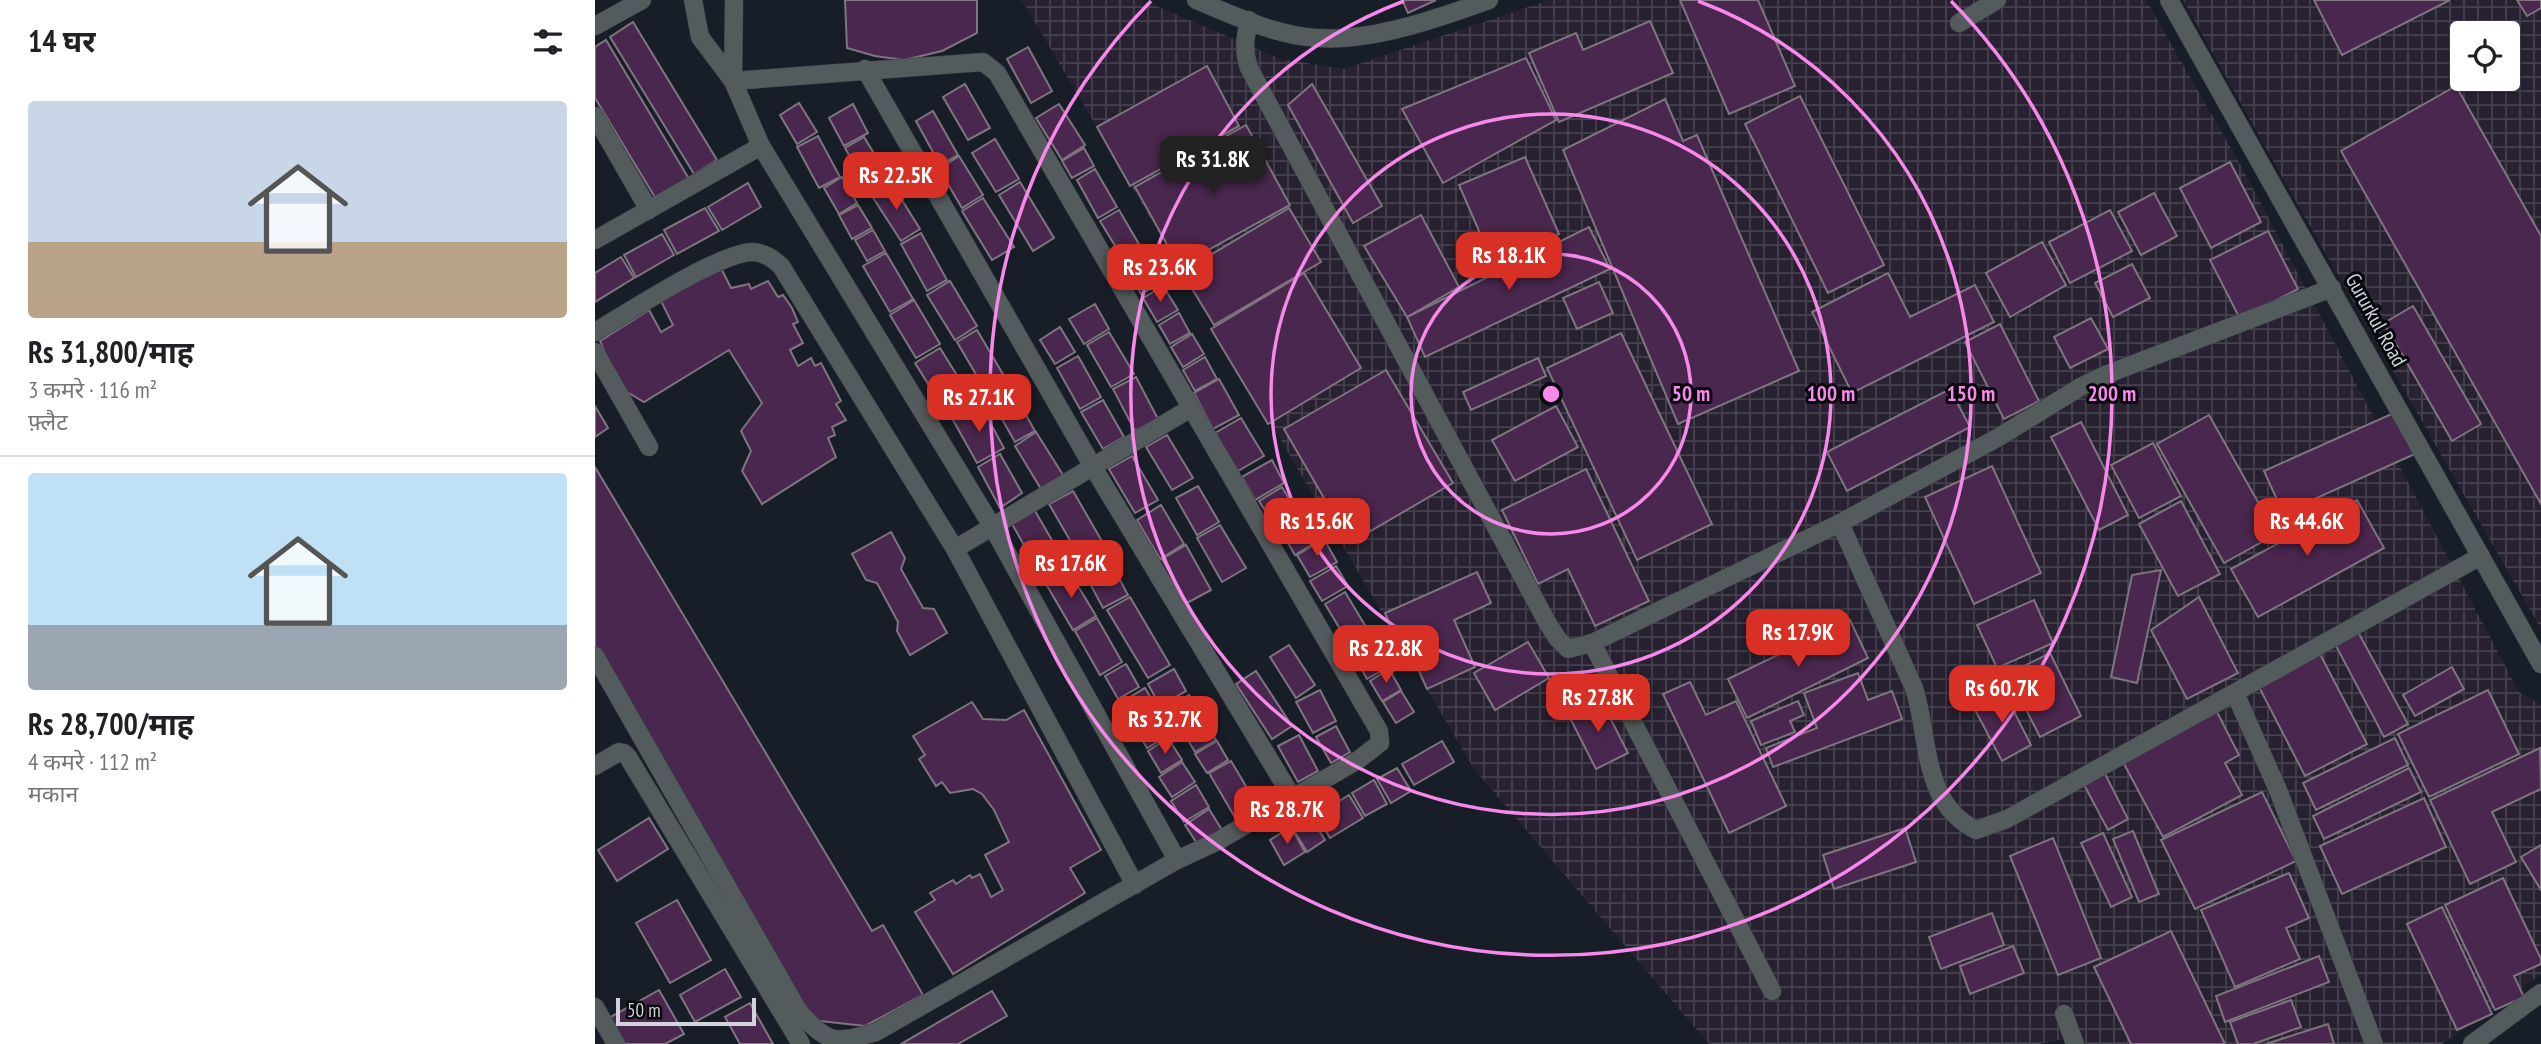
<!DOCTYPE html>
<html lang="hi">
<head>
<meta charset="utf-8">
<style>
	body { margin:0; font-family:"PT Sans Narrow","Noto Sans Devanagari",sans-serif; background:#f2f2f2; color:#202124; height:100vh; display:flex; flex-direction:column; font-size:26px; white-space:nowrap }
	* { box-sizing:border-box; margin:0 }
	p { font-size:23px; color:#757577 }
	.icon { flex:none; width:38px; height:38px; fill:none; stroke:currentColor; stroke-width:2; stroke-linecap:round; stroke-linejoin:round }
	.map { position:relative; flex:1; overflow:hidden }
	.panel { display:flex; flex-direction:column; background:#fff; width:595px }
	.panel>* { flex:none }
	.tools { position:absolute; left:1855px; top:21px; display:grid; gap:14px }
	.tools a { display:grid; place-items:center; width:70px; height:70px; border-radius:7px; background:#fff; box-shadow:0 2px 5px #0004; font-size:35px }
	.scale { position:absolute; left:21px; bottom:18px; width:140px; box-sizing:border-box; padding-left:7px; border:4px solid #d0d4db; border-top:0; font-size:19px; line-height:24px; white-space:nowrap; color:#d0d4db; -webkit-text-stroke:5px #06080c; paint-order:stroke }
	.price { position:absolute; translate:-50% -60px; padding:0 16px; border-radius:14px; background:#d93025; color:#fff; font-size:23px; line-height:46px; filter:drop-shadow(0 2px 4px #0008) }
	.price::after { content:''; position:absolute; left:50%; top:42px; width:21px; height:16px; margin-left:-10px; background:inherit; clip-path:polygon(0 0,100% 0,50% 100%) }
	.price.active { background:#222; color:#fff }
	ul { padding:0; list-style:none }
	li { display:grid; align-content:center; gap:14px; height:371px; padding:0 28px }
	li+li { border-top:2px solid #e0e0e0 }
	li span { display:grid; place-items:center; height:217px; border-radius:7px; color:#555 }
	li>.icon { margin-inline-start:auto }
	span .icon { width:126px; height:126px; fill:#fffc; stroke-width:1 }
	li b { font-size:30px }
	h2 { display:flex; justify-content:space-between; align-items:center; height:84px; padding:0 28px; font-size:30px }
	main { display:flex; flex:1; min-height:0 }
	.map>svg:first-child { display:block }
	.industrial { fill:url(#industrial-grid); fill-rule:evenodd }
	.building { fill:#49274e; stroke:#7f7580; stroke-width:2 }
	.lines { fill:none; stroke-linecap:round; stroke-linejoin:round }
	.minor-casing { stroke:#353b44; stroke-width:19 }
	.minor { stroke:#545b5d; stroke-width:18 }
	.ring { fill:none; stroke:#f888ea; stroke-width:3.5 }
	.labels { text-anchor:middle; stroke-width:6; stroke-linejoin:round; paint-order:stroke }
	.street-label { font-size:21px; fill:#d0d4db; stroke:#06080c }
	.centre { fill:#f888ea; stroke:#06080c; stroke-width:3.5 }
	.ring-label { font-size:21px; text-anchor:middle; font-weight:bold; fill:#f888ea; stroke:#06080c; stroke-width:6; stroke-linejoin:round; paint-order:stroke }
</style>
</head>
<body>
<main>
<section class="panel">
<h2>14 घर<svg class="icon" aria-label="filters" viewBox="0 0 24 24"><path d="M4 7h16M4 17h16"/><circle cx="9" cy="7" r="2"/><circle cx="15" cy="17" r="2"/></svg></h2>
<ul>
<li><span style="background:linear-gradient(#c9d6e8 65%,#b9a48a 0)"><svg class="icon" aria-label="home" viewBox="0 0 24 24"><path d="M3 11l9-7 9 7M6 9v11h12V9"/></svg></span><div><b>Rs 31,800/माह</b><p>3 कमरे · 116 m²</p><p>फ़्लैट</p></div></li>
<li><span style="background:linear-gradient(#bfe0f5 70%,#9aa5b1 0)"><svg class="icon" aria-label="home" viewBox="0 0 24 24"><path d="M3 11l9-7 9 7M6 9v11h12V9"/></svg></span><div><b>Rs 28,700/माह</b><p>4 कमरे · 112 m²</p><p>मकान</p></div></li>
</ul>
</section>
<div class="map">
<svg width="1946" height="1044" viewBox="0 0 1946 1044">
	<defs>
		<pattern id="industrial-grid" width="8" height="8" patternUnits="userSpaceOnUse" patternTransform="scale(1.75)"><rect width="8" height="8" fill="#272131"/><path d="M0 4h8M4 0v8" fill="none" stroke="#45404e"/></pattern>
	</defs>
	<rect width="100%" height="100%" fill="#181e27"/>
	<g class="industrial">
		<path d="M427,0H547L686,59L749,69L954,0H1551L1645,164L1924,692L1946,705V974L1847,1044H1479L1474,1038L1444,1044H1114L879,769Z"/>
		<path d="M1588,0H1946V629L1699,198ZM1867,33H1913V79H1867Z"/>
	</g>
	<g class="building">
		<path d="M250,0H382V33L347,51L309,60L280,56L252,48Z"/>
		<path d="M807,0H841L813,13Z"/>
		<path d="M1085,0H1163L1200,86L1134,114Z"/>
		<path d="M1719,0H1855L1747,55Z"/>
		<path d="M1922,0H1946V8L1932,16Z"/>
		<path d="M1055,21L1078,73L964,122L934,53L981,33L988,50Z"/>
		<path d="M38,22L122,160L99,174L15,37Z"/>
		<path d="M11,40L94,179L61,199L0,98V47Z"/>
		<path d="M433,47L457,91L436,103L412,59Z"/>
		<path d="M931,58L961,120L848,183L807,109Z"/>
		<path d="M612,66L644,126L535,186L502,127Z"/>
		<path d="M370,84L395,128L373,140L348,97Z"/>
		<path d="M717,84L787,206L758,223L693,105Z"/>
		<path d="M1861,86L1946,236V504L1746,151Z"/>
		<path d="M1205,96L1289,265L1233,293L1150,124Z"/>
		<path d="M1070,99L1088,141L1102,135L1204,371L1083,424L968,150Z"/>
		<path d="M204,103L222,132L202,144L185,115Z"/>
		<path d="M258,104L273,133L249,146L234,118Z"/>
		<path d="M464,104L490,145L467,160L441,118Z"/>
		<path d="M338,111L363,155L345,165L321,121Z"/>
		<path d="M651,125L695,205L584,266L540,187Z"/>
		<path d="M223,136L245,177L224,188L202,147Z"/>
		<path d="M269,137L297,183L277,195L250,148Z"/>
		<path d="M400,139L424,179L401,192L377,153Z"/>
		<path d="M489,148L499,166L477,178L467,161Z"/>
		<path d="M364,156L388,195L367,208L344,169Z"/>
		<path d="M930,157L964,234L898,263L864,185Z"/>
		<path d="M1635,162L1666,222L1616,248L1585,188Z"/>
		<path d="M500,169L522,207L503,218L482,180Z"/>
		<path d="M247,177L262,203L244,214L229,188Z"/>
		<path d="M425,182L459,238L438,251L404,195Z"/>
		<path d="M153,183L166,207L127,230L113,207Z"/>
		<path d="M297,184L325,229L306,241L277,196Z"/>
		<path d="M1559,193L1582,236L1546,255L1523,212Z"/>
		<path d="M388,198L419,247L397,260L367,211Z"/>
		<path d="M263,205L277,228L257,239L244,215Z"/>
		<path d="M110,208L124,231L82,254L69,230Z"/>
		<path d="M694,208L726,262L619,325L587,272Z"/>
		<path d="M524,210L548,251L530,262L505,221Z"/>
		<path d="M1515,210L1537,251L1475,283L1454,242Z"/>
		<path d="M826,215L864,287L812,317L769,246Z"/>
		<path d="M994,227L1015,269L830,357L812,317Z"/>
		<path d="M278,230L290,251L272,261L260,240Z"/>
		<path d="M1673,231L1703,289L1645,319L1615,260Z"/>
		<path d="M326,233L352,280L332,291L306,244Z"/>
		<path d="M67,234L79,255L41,277L29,255Z"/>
		<path d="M1447,242L1471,285L1415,317L1391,273Z"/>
		<path d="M291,253L318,299L295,312L268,266Z"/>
		<path d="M551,253L567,283L546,294L531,264Z"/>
		<path d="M26,257L39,278L0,302V273Z"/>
		<path d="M1537,264L1555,298L1518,317L1500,283Z"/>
		<path d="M125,266L136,288L154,284L156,289L173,281L183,297L188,295L197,308L203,322L198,324L208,343L195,350L203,366L216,358L220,366L226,363L246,401L241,404L251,420L237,427L240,435L233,438L241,457L167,504L147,471L156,451L146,431L167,403L134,350L49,402L32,392L20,375L5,341L54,310L66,332L78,325L66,301Z"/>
		<path d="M709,273L766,368L673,424L616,329Z"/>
		<path d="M1293,273L1315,317L1380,285L1399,322L1257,393L1217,312Z"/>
		<path d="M355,281L382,326L360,340L332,295Z"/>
		<path d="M1004,282L1018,313L982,329L968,298Z"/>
		<path d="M568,286L583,310L562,322L548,298Z"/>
		<path d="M319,300L345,344L321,358L295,315Z"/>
		<path d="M500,304L514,329L489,344L474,319Z"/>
		<path d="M1818,306L1886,424L1857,441L1789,323Z"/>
		<path d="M584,313L595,333L575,344L564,325Z"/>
		<path d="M1496,318L1513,349L1475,368L1459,337Z"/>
		<path d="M1405,324L1444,401L1409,419L1370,342Z"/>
		<path d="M465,327L480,352L460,364L445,340Z"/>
		<path d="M382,330L409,376L389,388L362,342Z"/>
		<path d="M514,332L539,374L516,387L492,345Z"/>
		<path d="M1026,333L1117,524L1042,560L952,368Z"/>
		<path d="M597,334L609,354L588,367L576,347Z"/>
		<path d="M345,348L378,401L354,417L320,363Z"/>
		<path d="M483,356L506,397L485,409L462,368Z"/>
		<path d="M610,357L622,379L600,391L588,370Z"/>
		<path d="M943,358L951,376L876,410L868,392Z"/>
		<path d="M791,370L858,483L755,543L689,429Z"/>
		<path d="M541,377L563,419L540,431L518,389Z"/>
		<path d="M411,379L440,431L420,442L391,391Z"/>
		<path d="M624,379L644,415L618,429L599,393Z"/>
		<path d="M1355,389L1375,427L1252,491L1232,452Z"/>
		<path d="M508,400L529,437L508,449L486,412Z"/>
		<path d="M385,404L409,448L382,463L358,420Z"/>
		<path d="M0,406L13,428L0,437Z"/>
		<path d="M961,406L983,447L920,481L897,440Z"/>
		<path d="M1801,412L1820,454L1688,513L1669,471Z"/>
		<path d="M1614,415L1681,534L1629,563L1562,444Z"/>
		<path d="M646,418L669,456L643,471L620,433Z"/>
		<path d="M1486,422L1533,515L1504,530L1456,437Z"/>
		<path d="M441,432L468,475L446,489L420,446Z"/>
		<path d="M572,435L598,478L577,490L551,447Z"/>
		<path d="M1558,443L1586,496L1544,518L1516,465Z"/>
		<path d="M405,454L427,493L405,508L383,467Z"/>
		<path d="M537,456L563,500L540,513L514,469Z"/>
		<path d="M677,460L689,483L660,500L647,477Z"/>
		<path d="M1397,466L1446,573L1379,604L1330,497Z"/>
		<path d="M0,467L277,931L288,925L328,995L270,1026L216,1020L0,647Z"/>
		<path d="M991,469L1054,601L1000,626L973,569L943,584L907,510Z"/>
		<path d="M603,486L624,522L602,535L581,498Z"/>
		<path d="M687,487L702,512L680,526L664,501Z"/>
		<path d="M478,491L508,543L484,556L454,504Z"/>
		<path d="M1762,500L1789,548L1663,617L1636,569Z"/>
		<path d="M1586,501L1625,574L1583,596L1544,524Z"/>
		<path d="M566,505L589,544L565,559L542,520Z"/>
		<path d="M440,511L469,561L446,575L417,524Z"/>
		<path d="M707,516L721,542L700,555L685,529Z"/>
		<path d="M625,525L651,568L627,582L602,538Z"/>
		<path d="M296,532L310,558L306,569L328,608L339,609L352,633L315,655L302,631L303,622L282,583L271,580L257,554Z"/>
		<path d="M729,539L742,562L715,577L702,555Z"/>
		<path d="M591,545L616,590L592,603L567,559Z"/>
		<path d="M509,550L533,595L508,608L484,563Z"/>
		<path d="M741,566L753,586L727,601L715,581Z"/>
		<path d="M1566,570L1542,683L1516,677L1537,575Z"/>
		<path d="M474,571L501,616L478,630L451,584Z"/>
		<path d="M882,572L896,603L859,620L880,667L832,689L810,640L803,644L790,613Z"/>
		<path d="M750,592L771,627L751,639L730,604Z"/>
		<path d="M535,597L575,665L553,678L512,610Z"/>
		<path d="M1604,597L1643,673L1592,699L1556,630Z"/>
		<path d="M1439,600L1458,643L1402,668L1382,625Z"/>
		<path d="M502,618L527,662L505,675L480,631Z"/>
		<path d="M1255,620L1273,658L1152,718L1133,679Z"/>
		<path d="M771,630L793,667L772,679L751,642Z"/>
		<path d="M1762,630L1813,724L1789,737L1739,642Z"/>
		<path d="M933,642L954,678L900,710L879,673Z"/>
		<path d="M694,645L720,685L701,698L675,657Z"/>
		<path d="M1455,653L1486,716L1445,737L1413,674Z"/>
		<path d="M1725,654L1772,744L1710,776L1663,685Z"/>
		<path d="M531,664L544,687L523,699L510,676Z"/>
		<path d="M1857,667L1869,689L1820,716L1808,695Z"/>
		<path d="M579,669L591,691L565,706L553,684Z"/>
		<path d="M794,669L806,690L787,701L775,681Z"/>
		<path d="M661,671L697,726L677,739L641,684Z"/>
		<path d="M1263,673L1273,700L1297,691L1307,719L1178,767L1171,748L1222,728L1209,693Z"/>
		<path d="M1095,682L1111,715L1141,701L1191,806L1134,833L1068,694Z"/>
		<path d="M550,688L564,712L536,728L522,705Z"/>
		<path d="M725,690L741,721L718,733L701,702Z"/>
		<path d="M1408,690L1436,745L1407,761L1378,706Z"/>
		<path d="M1893,690L1924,754L1834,797L1803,734Z"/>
		<path d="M806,691L819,712L801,723L788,702Z"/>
		<path d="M594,695L621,740L600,752L573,707Z"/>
		<path d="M1005,698L1033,753L1001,769L973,714Z"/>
		<path d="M1203,701L1209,715L1195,721L1200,732L1166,745L1156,721Z"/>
		<path d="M377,702L388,719L411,720L429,710L506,850L475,868L490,893L358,974L320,912L340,900L335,893L358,880L361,884L375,875L377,878L385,874L396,897L408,890L390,855L414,842L399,810L387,794L378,789L355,793L347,782L341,786L324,759L330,755L318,736Z"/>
		<path d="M1622,712L1644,755L1630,763L1647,795L1568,837L1528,762Z"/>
		<path d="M561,717L572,736L552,748L541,729Z"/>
		<path d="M741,726L755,752L736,763L721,737Z"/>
		<path d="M704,735L723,771L703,782L683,746Z"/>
		<path d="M573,738L587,760L566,773L553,751Z"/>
		<path d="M1800,738L1813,765L1721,810L1708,783Z"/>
		<path d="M622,741L633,760L612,773L600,754Z"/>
		<path d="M847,741L859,762L819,785L807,764Z"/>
		<path d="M1945,748L1946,789L1897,812L1921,862L1875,884L1835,800Z"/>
		<path d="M636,761L664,808L642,821L614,773Z"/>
		<path d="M587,762L600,782L577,797L564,777Z"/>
		<path d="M802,768L816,791L796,803L782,779Z"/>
		<path d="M1507,768L1533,819L1513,830L1486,779Z"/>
		<path d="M1814,768L1826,792L1729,839L1718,816Z"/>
		<path d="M779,780L792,804L770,816L757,793Z"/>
		<path d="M601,785L614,807L589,822L576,801Z"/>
		<path d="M1667,792L1701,861L1600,909L1566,840Z"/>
		<path d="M754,795L768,818L735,838L721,815Z"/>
		<path d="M1829,798L1851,847L1747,894L1725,846Z"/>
		<path d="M614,809L627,830L603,845L590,825Z"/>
		<path d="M715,816L730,840L712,852L697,827Z"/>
		<path d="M54,818L73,849L22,881L3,850Z"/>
		<path d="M696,827L710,852L689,865L675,840Z"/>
		<path d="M1310,828L1321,862L1239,889L1228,855Z"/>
		<path d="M1538,831L1564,894L1544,902L1518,839Z"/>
		<path d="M1508,833L1537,897L1516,907L1486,843Z"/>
		<path d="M1458,838L1506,958L1463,975L1415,856Z"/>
		<path d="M1946,845V890L1926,857Z"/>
		<path d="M1694,873L1714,918L1691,928L1705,959L1640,987L1606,910Z"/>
		<path d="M1908,878L1946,959V964L1919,976L1929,997L1900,1010L1850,905Z"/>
		<path d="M82,900L116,960L75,983L41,923Z"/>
		<path d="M1847,907L1897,1014L1862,1030L1812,924Z"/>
		<path d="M1397,913L1409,945L1346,969L1334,937Z"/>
		<path d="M1576,931L1630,1044H1536L1499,967Z"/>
		<path d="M1418,946L1429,973L1375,994L1365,966Z"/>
		<path d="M1724,956L1734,982L1630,1022L1621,996Z"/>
		<path d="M130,969L146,997L100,1022L85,995Z"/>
		<path d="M64,990L89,1034L70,1044H29L14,1018Z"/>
		<path d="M397,991L412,1016L363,1044H306Z"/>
		<path d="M1696,1000L1706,1027L1658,1044H1643L1635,1022Z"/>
		<path d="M155,1003L178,1044H145L130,1017Z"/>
		<path d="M1733,1024L1739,1044H1671Z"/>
	</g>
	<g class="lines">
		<defs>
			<g id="minor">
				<path d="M98,0L105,37L138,81L166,146L397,526L582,860"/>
				<path d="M601,0C638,15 681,36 723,38C776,42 844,18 894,0"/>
				<path d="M1574,0L1946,664"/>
				<path d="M654,20C650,38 648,50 654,68L952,622L962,638L973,649L997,643L1245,523L1404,437L1487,386L1510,375L1737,288"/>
				<path d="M1364,23L1402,0"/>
				<path d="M0,26L47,0"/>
				<path d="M270,69L498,467L697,797"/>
				<path d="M138,81L139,0"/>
				<path d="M0,116L54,210"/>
				<path d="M0,240L166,146"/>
				<path d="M0,332C32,313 125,252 158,252C170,253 177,258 186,266L360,549L540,885"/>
				<path d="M0,352L54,447"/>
				<path d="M1245,523L1319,688C1335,737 1326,803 1381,830L1412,819L1886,556"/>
				<path d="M360,549L596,408"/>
				<path d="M997,643L1177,991"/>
				<path d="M0,656L204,1012C234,1044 239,1044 281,1032L582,860L621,842L763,760L785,743L784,731L402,73L388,62L138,81"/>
				<path d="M1640,693L1683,790L1779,1044"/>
				<path d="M0,766L24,752L29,753L33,757L206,1044"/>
				<path d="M0,1007L21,1044"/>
				<path d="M1469,1014L1480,1044"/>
				<path d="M1877,1044L1946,993"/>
			</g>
		</defs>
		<use href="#minor" class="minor-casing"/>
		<use href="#minor" class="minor"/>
	</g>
	<g class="ring">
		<circle cx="956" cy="394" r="140"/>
		<circle cx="956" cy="394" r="280"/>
		<path d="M1103 1A420 420 0 1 1 809 1"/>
		<path d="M1356 1A561 561 0 1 1 556 1"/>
	</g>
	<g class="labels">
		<g class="street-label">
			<text transform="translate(1781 320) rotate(61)" y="7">Gururkul Road</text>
		</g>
	</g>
	<circle cx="956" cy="394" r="10" class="centre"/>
	<g class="ring-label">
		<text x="1096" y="401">50 m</text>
		<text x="1236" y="401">100 m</text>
		<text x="1376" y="401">150 m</text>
		<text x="1517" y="401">200 m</text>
	</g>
</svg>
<div class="tools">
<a><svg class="icon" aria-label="locate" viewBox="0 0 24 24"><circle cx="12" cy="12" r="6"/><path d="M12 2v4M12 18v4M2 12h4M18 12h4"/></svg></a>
</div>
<div class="scale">50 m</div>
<b class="price active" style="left:618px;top:196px">Rs 31.8K</b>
<b class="price" style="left:301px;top:212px">Rs 22.5K</b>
<b class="price" style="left:914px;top:292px">Rs 18.1K</b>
<b class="price" style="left:565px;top:304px">Rs 23.6K</b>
<b class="price" style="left:384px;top:434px">Rs 27.1K</b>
<b class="price" style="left:722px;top:558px">Rs 15.6K</b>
<b class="price" style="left:1712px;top:558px">Rs 44.6K</b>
<b class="price" style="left:476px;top:600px">Rs 17.6K</b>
<b class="price" style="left:1203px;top:669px">Rs 17.9K</b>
<b class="price" style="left:791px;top:685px">Rs 22.8K</b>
<b class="price" style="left:1407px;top:725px">Rs 60.7K</b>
<b class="price" style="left:1003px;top:734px">Rs 27.8K</b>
<b class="price" style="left:570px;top:756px">Rs 32.7K</b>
<b class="price" style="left:692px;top:846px">Rs 28.7K</b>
</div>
</main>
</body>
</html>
